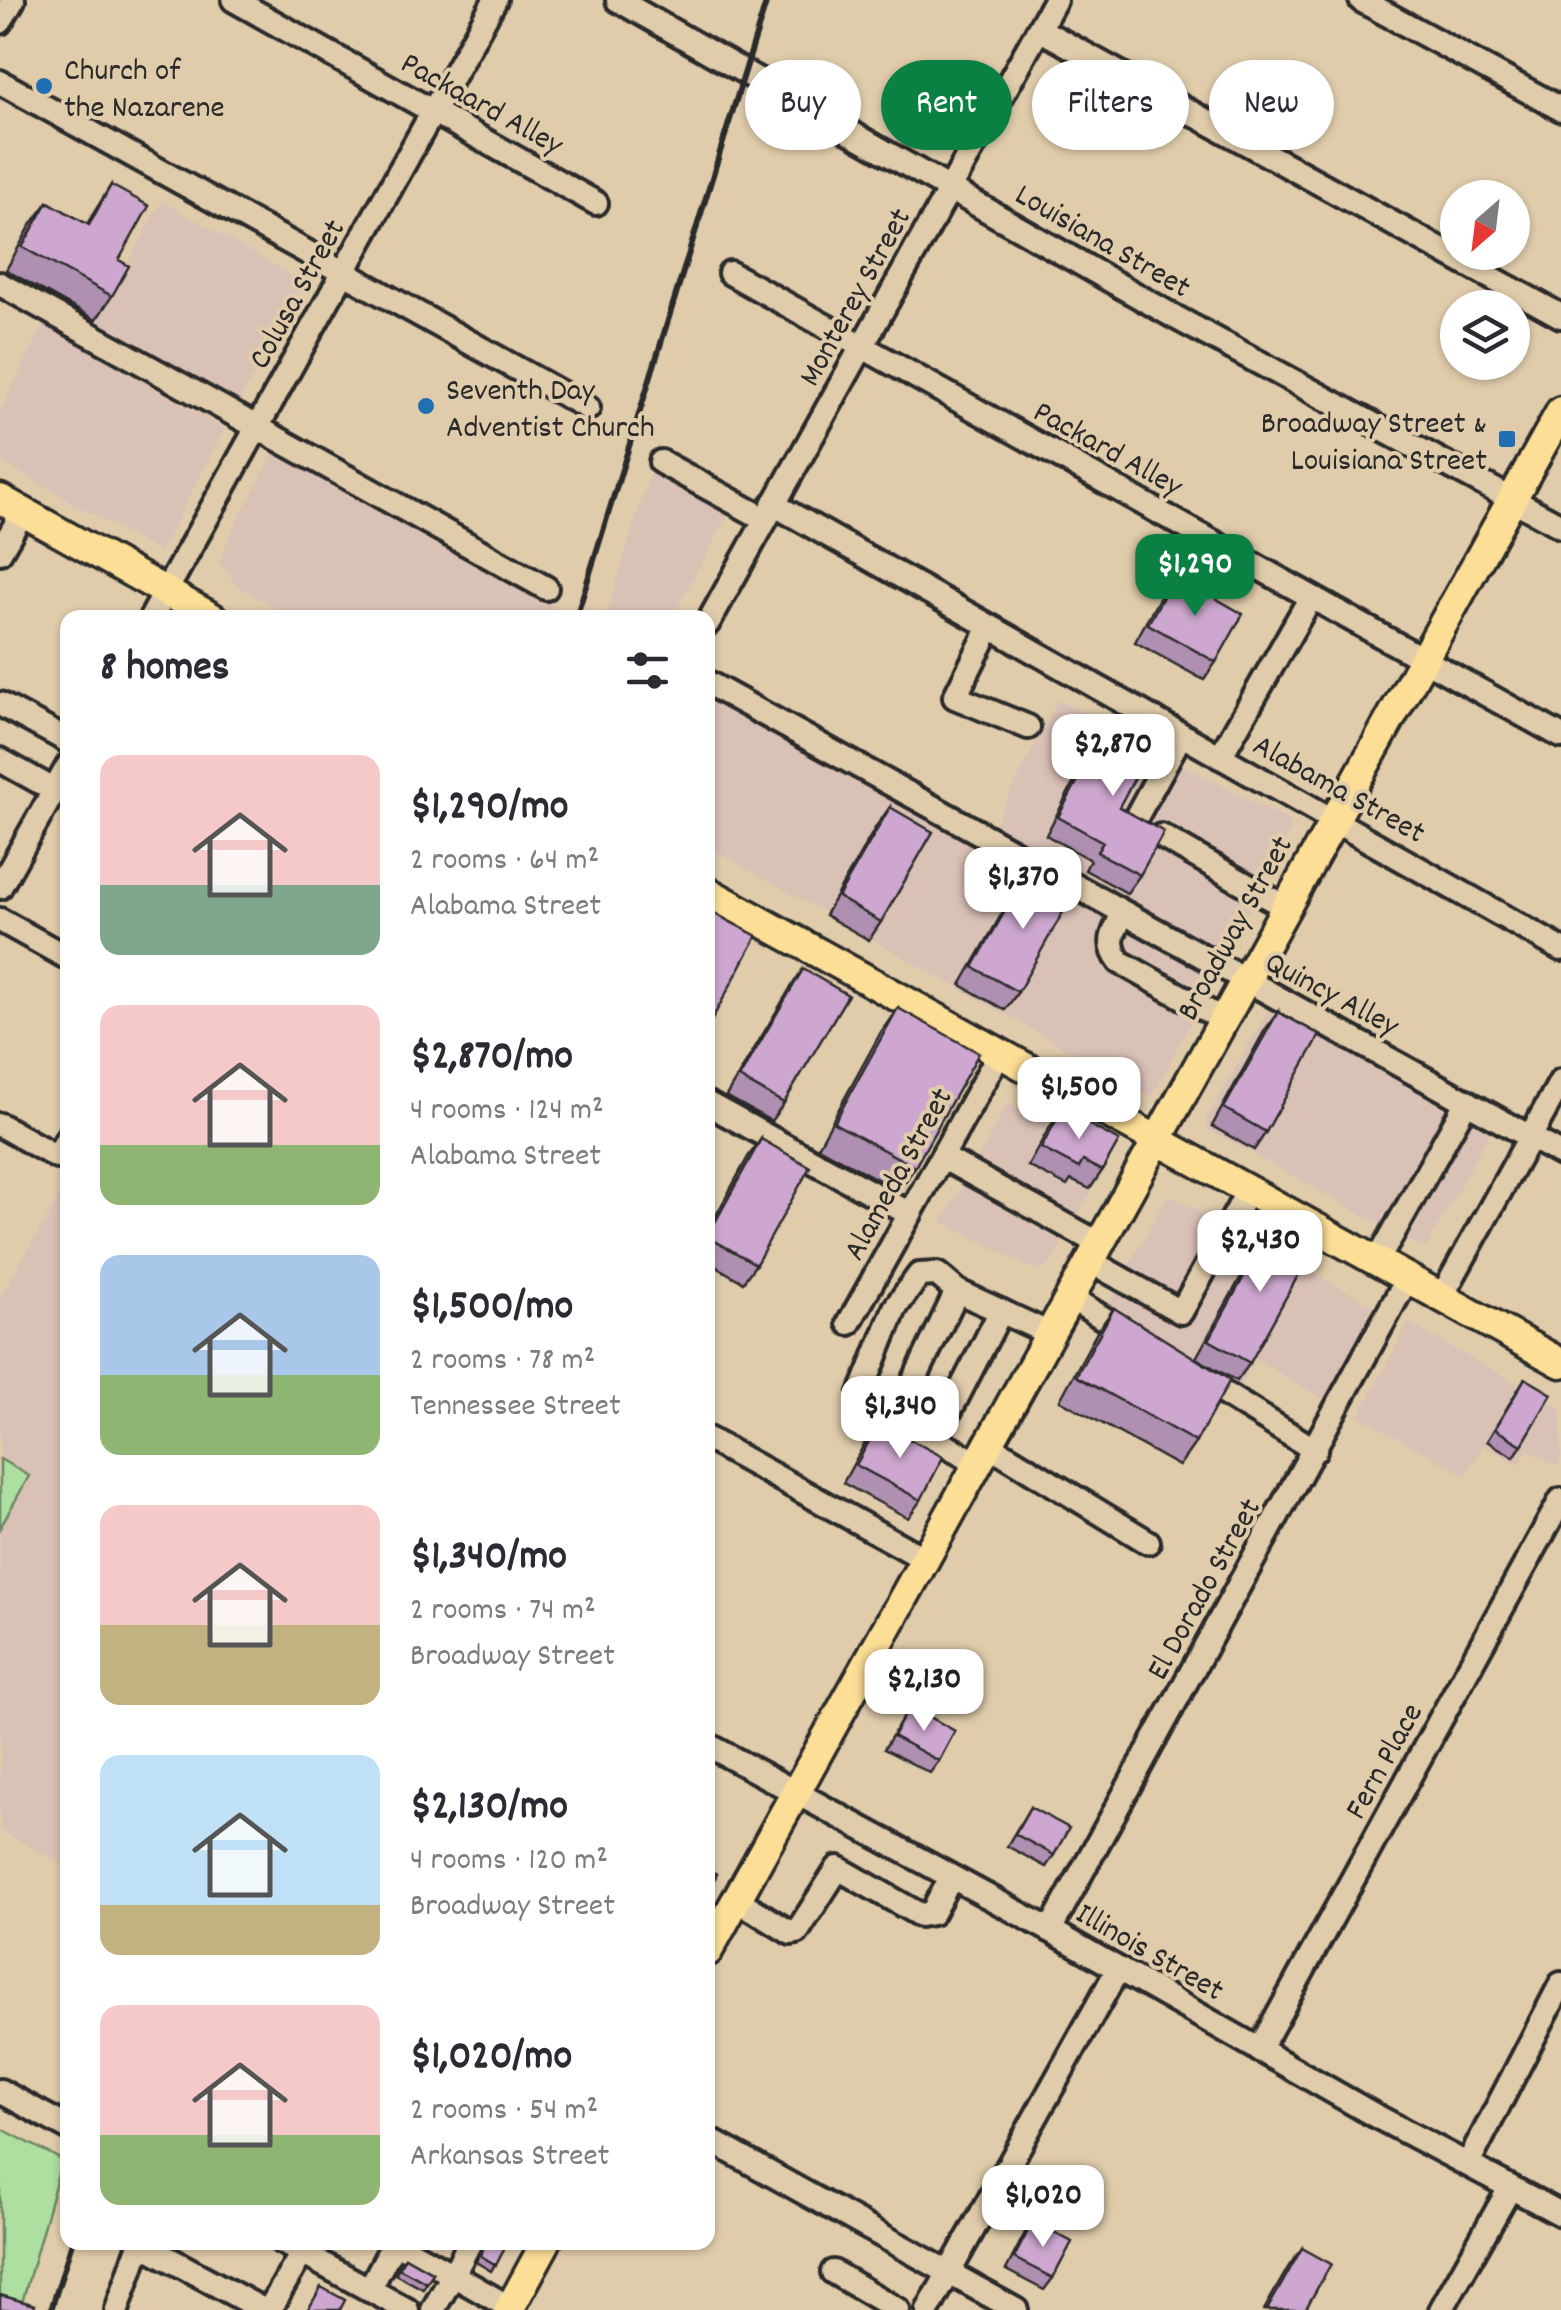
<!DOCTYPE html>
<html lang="en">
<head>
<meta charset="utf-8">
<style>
	body { margin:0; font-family:Dekko,sans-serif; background:#f7f7f7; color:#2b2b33; height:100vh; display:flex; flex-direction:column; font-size:38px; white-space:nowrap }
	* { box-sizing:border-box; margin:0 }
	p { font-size:32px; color:#7c7c81 }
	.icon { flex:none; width:55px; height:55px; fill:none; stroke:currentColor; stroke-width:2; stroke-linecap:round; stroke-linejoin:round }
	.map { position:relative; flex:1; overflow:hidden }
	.drawer { position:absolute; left:60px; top:610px; width:655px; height:1640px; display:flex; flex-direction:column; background:#fff; border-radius:20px; box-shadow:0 2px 8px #0004 }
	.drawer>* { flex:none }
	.top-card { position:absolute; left:745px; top:60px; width:665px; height:90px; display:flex; gap:20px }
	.needle { width:65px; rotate:208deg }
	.buttons { position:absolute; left:1440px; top:180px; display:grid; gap:20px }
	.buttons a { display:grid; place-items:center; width:90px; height:90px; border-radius:50%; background:#fff; box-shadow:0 2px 8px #0004; font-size:50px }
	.price { position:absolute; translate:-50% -85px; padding:0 22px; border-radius:20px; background:#fff; color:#222; font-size:32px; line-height:65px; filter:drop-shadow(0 2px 5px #0008) }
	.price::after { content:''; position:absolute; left:50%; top:60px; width:30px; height:22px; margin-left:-15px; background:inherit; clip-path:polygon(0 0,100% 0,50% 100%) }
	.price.selected { background:#0b8043; color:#fff }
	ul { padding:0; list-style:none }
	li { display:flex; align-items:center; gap:30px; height:250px; padding:0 40px }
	li span { display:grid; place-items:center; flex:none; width:280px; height:200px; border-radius:20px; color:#555 }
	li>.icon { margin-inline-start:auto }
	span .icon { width:120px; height:120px; fill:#fffc; stroke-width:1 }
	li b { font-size:42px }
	h2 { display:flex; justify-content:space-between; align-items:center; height:120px; padding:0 40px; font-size:42px }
	.pill { padding:0 35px; border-radius:45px; background:#fff; box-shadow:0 2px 8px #0004; font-size:35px; line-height:90px }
	.pill.selected { background:#0b8043; color:#fff }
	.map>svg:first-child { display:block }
	.built { fill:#dac1b6 }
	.green { fill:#ade0a0; stroke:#6c8666; stroke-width:2.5 }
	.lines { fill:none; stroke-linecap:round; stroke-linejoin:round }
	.minor-casing { stroke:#2b2b2b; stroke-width:30 }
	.major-casing { stroke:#2b2b2b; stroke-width:35 }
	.minor { stroke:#e0ccab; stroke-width:22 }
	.major { stroke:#fcde96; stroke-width:28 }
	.rail { stroke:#2b2b2b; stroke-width:6 }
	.wall { fill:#b090b2; stroke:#2b2b2b; stroke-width:2.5 }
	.building { fill:#cda7cf; stroke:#2b2b2b; stroke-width:2.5 }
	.poi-dot { fill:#1f6fb2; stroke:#e0ccab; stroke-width:4 }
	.labels { text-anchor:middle; stroke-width:8; stroke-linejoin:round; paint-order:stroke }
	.poi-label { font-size:32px; fill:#2b2b2b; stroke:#e0ccab; text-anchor:start }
	.street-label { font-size:32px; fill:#2b2b2b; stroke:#e0ccab }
</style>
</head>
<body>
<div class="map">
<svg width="1561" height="2310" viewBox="0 0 1561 2310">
	<rect width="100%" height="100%" fill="#e0ccab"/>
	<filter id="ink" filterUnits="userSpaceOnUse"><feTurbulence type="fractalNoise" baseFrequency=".01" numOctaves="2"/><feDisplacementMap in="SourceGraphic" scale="20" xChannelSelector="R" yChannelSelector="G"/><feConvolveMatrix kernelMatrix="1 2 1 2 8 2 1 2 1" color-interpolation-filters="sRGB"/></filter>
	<g filter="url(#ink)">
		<g class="built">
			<path d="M162,201L299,279L302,284L235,410L91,329Z"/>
			<path d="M44,325L225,429L160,553L0,461V410Z"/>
			<path d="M277,448L553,605L549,618L292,617L238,587L219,562L231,532Z"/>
			<path d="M651,469L728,515L672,617L605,618Z"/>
			<path d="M712,697L983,846L1058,700L1288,820L1292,828L1152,1097L708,847V705Z"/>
			<path d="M1270,1007L1492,1129L1425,1249L1209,1130L1205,1124L1208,1116Z"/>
			<path d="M1008,1103L1110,1158L1051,1263L1040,1272L942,1222Z"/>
			<path d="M67,1183V1867L0,1830V1297Z"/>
			<path d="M1172,1196L1374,1306L1377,1320L1330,1403L1255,1359L1238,1391L1103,1312L1166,1198Z"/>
			<path d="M1408,1323L1561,1408V1458L1557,1466L1527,1450L1519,1465L1483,1445L1466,1476L1359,1416Z"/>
		</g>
		<g class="green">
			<path d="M0,1459L29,1476L0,1528Z"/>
			<path d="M0,2128L62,2160L20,2310H0Z"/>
		</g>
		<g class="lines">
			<defs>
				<g id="minor">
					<path d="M234,0L596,203"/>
					<path d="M618,0L1173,316L1561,526"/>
					<path d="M1361,0L1561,109"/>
					<path d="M0,22L13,0"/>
					<path d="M1039,29L1561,316"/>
					<path d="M0,82L588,408"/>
					<path d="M730,273L1561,736"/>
					<path d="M0,284L546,588"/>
					<path d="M661,462L765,519"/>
					<path d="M773,504L1561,949"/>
					<path d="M0,552L23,512"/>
					<path d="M151,618L495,0"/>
					<path d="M708,623L1055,0"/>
					<path d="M990,627L955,697L1028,727"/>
					<path d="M708,683L1561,1154"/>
					<path d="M0,704L68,741"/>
					<path d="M1220,757L1311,597"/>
					<path d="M0,760L54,790"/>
					<path d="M1134,821L1181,735"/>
					<path d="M1161,836L1285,907"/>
					<path d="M0,887L68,766"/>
					<path d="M1123,914C1113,932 1106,944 1120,962L1222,1019"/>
					<path d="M0,920L68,958"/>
					<path d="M708,1104L910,1214"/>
					<path d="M0,1125L57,1157L68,1137"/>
					<path d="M942,1157L1098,1243"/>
					<path d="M1088,1260L1181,1312L1248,1191"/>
					<path d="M1378,1260L1467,1101"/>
					<path d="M957,1291L1048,1333"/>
					<path d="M1068,1296L1130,1335"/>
					<path d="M1442,1296L1561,1081"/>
					<path d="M849,1323L999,1054"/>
					<path d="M1199,1378L1315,1450"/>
					<path d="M918,1431L875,1409L861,1393L895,1308L919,1275L937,1274L957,1291L901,1408L918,1431L976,1462"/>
					<path d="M708,1439L923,1558"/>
					<path d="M935,1440L1001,1311"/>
					<path d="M986,1443L1148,1542"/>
					<path d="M708,1745L1050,1930L1374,2115L1561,2214"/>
					<path d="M736,1899L791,1933L797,1932L838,1868L920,1915L932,1913L951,1878"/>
					<path d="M1050,1930L1408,1277"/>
					<path d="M1259,2050L1561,1500"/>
					<path d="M0,2091L68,2128"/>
					<path d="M708,2139L1016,2310"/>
					<path d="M1468,2164L1561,1984"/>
					<path d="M282,2242L407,2310"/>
					<path d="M394,2242L453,2275L470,2242"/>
					<path d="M833,2272L898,2310"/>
					<path d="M369,2290L394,2243"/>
					<path d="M117,2310L137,2252L149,2248L263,2310"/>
					<path d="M269,2310L302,2253"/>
					<path d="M433,2310L453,2275L514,2310"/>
					<path d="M928,2310L1118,1969"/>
					<path d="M1441,2310L1510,2188"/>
				</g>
				<g id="major">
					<path d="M0,499L213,618"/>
					<path d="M708,892L1561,1363"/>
					<path d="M708,1951L1561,411"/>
					<path d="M509,2310L546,2242"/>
				</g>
			</defs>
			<use href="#minor" class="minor-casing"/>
			<use href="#major" class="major-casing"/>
			<use href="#minor" class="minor"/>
			<use href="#major" class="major"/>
			<g class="rail">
				<path d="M576,618L767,0"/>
				<path d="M51,2310L72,2242"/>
			</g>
		</g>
		<g class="wall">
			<path d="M111,185L119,260L112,296L96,320L6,270L31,225L48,202L87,224Z"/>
			<path d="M1175,575L1216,662L1204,680L1135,642L1162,593Z"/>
			<path d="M1111,719L1119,807L1140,875L1127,893L1085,870L1090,860L1046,835L1098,737Z"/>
			<path d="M890,807L881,922L869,940L825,915L877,825Z"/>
			<path d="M1028,871L1018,992L1005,1010L961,985L1016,889Z"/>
			<path d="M803,969L784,1103L771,1121L726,1096L791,987Z"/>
			<path d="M898,1008L915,1167L899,1191L818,1147L881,1032Z"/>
			<path d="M1278,1012L1266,1132L1254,1150L1212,1126L1265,1030Z"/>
			<path d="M1062,1110L1102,1171L1090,1189L1071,1180L1067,1186L1028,1166L1049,1128Z"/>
			<path d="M761,1139L756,1264L743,1282L708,1262V1230L748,1157Z"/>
			<path d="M1271,1227L1250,1363L1237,1381L1196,1358L1258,1246Z"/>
			<path d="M1114,1308L1196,1442L1179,1466L1060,1400L1097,1332Z"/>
			<path d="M1525,1378L1522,1445L1514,1457L1487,1441Z"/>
			<path d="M879,1423L921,1500L908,1518L843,1483L866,1441Z"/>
			<path d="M910,1706L939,1761L930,1773L884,1749Z"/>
			<path d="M1030,1807L1054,1855L1046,1867L1007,1846Z"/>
			<path d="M1033,2221L1053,2278L1044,2290L1006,2270L1025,2233Z"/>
			<path d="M483,2242H508L491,2271L476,2262Z"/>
			<path d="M1302,2248L1305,2310H1264L1289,2266Z"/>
			<path d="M405,2257L433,2273L423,2289L395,2274Z"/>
		</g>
		<g class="building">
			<path d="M111,185L149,206L119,260L129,266L112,296L22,247L48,202L89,225Z"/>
			<path d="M1175,575L1243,614L1216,662L1148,624Z"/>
			<path d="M1111,719L1154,742L1119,807L1164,832L1140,875L1097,852L1103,842L1058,817Z"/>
			<path d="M890,807L933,832L881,922L838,897Z"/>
			<path d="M1028,871L1072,896L1018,992L973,967Z"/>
			<path d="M711,912L757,936L709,1025L708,1024V918Z"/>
			<path d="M803,969L848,995L784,1103L739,1078Z"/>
			<path d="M898,1008L979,1053L915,1167L834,1123Z"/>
			<path d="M1278,1012L1320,1035L1266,1132L1224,1108Z"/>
			<path d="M1062,1110L1119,1141L1102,1171L1083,1161L1079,1168L1041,1148Z"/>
			<path d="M761,1139L810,1167L756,1264L708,1237V1235Z"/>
			<path d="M1271,1227L1312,1250L1250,1363L1209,1340Z"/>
			<path d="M1114,1308L1230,1380L1196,1442L1076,1376Z"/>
			<path d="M1525,1378L1552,1394L1522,1445L1495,1429Z"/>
			<path d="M879,1423L943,1457L921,1500L856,1465Z"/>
			<path d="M910,1706L955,1731L939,1761L893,1736Z"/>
			<path d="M1030,1807L1069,1828L1054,1855L1015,1834Z"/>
			<path d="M708,1869L717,1874L708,1891Z"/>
			<path d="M1033,2221L1072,2242L1053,2278L1014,2258Z"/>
			<path d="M485,2242H508L496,2265L481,2256Z"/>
			<path d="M1302,2248L1331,2264L1305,2310H1267Z"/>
			<path d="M405,2257L433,2273L427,2283L399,2268Z"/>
			<path d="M321,2287L345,2300L340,2310H308Z"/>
			<path d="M0,2295L35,2305L34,2310H0Z"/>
		</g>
	</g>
	<g class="poi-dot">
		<circle cx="44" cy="86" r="10"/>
		<circle cx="426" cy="406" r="10"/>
		<rect x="1497" y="429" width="20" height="20" rx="5"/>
	</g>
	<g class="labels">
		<g class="poi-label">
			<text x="64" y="79">Church of<tspan x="64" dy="37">the Nazarene</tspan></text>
			<text x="446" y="399">Seventh Day<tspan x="446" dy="37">Adventist Church</tspan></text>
			<text x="1487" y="432" text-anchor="end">Broadway Street &amp;<tspan x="1487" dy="37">Louisiana Street</tspan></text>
		</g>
		<g class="street-label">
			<text transform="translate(483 102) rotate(29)" y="11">Packaard Alley</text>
			<text transform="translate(1104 239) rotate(30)" y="11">Louisiana Street</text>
			<text transform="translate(295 293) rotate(-61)" y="11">Colusa Street</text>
			<text transform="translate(853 296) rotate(-61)" y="11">Monterey Street</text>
			<text transform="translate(1109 447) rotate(29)" y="11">Packard Alley</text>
			<text transform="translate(1340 787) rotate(29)" y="11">Alabama Street</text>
			<text transform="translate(1233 927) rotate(-61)" y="11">Broadway Street</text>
			<text transform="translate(1333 992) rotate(28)" y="11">Quincy Alley</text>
			<text transform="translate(896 1173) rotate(-61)" y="11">Alameda Street</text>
			<text transform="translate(1202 1588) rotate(-61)" y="11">El Dorado Street</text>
			<text transform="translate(1382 1760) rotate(-61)" y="11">Fern Place</text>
			<text transform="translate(1151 1950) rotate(30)" y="11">Illinois Street</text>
		</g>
	</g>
</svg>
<div class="buttons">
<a><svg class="needle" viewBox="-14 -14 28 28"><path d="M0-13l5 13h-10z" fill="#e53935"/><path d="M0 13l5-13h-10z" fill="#7c7c81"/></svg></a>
<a><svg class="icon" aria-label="layers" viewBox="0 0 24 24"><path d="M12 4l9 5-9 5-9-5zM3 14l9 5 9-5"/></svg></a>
</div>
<b class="price selected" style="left:1195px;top:619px">$1,290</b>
<b class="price" style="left:1113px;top:799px">$2,870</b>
<b class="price" style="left:1023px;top:932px">$1,370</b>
<b class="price" style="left:1079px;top:1142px">$1,500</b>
<b class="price" style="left:1260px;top:1295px">$2,430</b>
<b class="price" style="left:900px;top:1461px">$1,340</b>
<b class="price" style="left:924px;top:1734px">$2,130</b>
<b class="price" style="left:1043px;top:2250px">$1,020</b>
<div class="top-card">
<a class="pill">Buy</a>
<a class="pill selected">Rent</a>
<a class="pill">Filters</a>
<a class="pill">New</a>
</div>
<section class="drawer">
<h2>8 homes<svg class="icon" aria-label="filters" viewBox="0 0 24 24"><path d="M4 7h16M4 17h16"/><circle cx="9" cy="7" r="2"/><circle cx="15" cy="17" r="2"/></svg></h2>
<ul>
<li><span style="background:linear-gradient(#f6c9c9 65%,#7fa58c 0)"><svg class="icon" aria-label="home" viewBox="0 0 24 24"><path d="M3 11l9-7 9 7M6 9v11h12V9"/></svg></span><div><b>$1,290/mo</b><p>2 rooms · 64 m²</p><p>Alabama Street</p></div></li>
<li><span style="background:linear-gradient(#f6c9c9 70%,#8fb573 0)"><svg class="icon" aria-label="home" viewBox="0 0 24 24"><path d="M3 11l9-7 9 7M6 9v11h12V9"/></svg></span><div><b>$2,870/mo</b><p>4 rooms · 124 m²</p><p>Alabama Street</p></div></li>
<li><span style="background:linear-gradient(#a9c7e8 60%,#8fb573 0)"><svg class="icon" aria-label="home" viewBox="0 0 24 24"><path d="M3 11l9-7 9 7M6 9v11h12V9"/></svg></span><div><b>$1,500/mo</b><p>2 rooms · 78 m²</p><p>Tennessee Street</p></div></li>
<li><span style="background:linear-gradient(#f6c9c9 60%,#c2b280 0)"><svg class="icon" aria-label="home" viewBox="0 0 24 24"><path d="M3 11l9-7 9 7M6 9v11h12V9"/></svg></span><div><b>$1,340/mo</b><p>2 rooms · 74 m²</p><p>Broadway Street</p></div></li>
<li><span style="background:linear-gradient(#bfe0f5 75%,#c2b280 0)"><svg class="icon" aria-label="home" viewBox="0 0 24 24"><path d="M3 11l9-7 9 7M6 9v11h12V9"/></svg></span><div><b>$2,130/mo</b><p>4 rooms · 120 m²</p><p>Broadway Street</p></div></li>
<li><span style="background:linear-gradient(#f6c9c9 65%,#8fb573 0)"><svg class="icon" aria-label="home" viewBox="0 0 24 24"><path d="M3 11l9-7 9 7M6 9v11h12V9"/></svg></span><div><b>$1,020/mo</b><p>2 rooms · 54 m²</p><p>Arkansas Street</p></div></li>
</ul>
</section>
</div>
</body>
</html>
